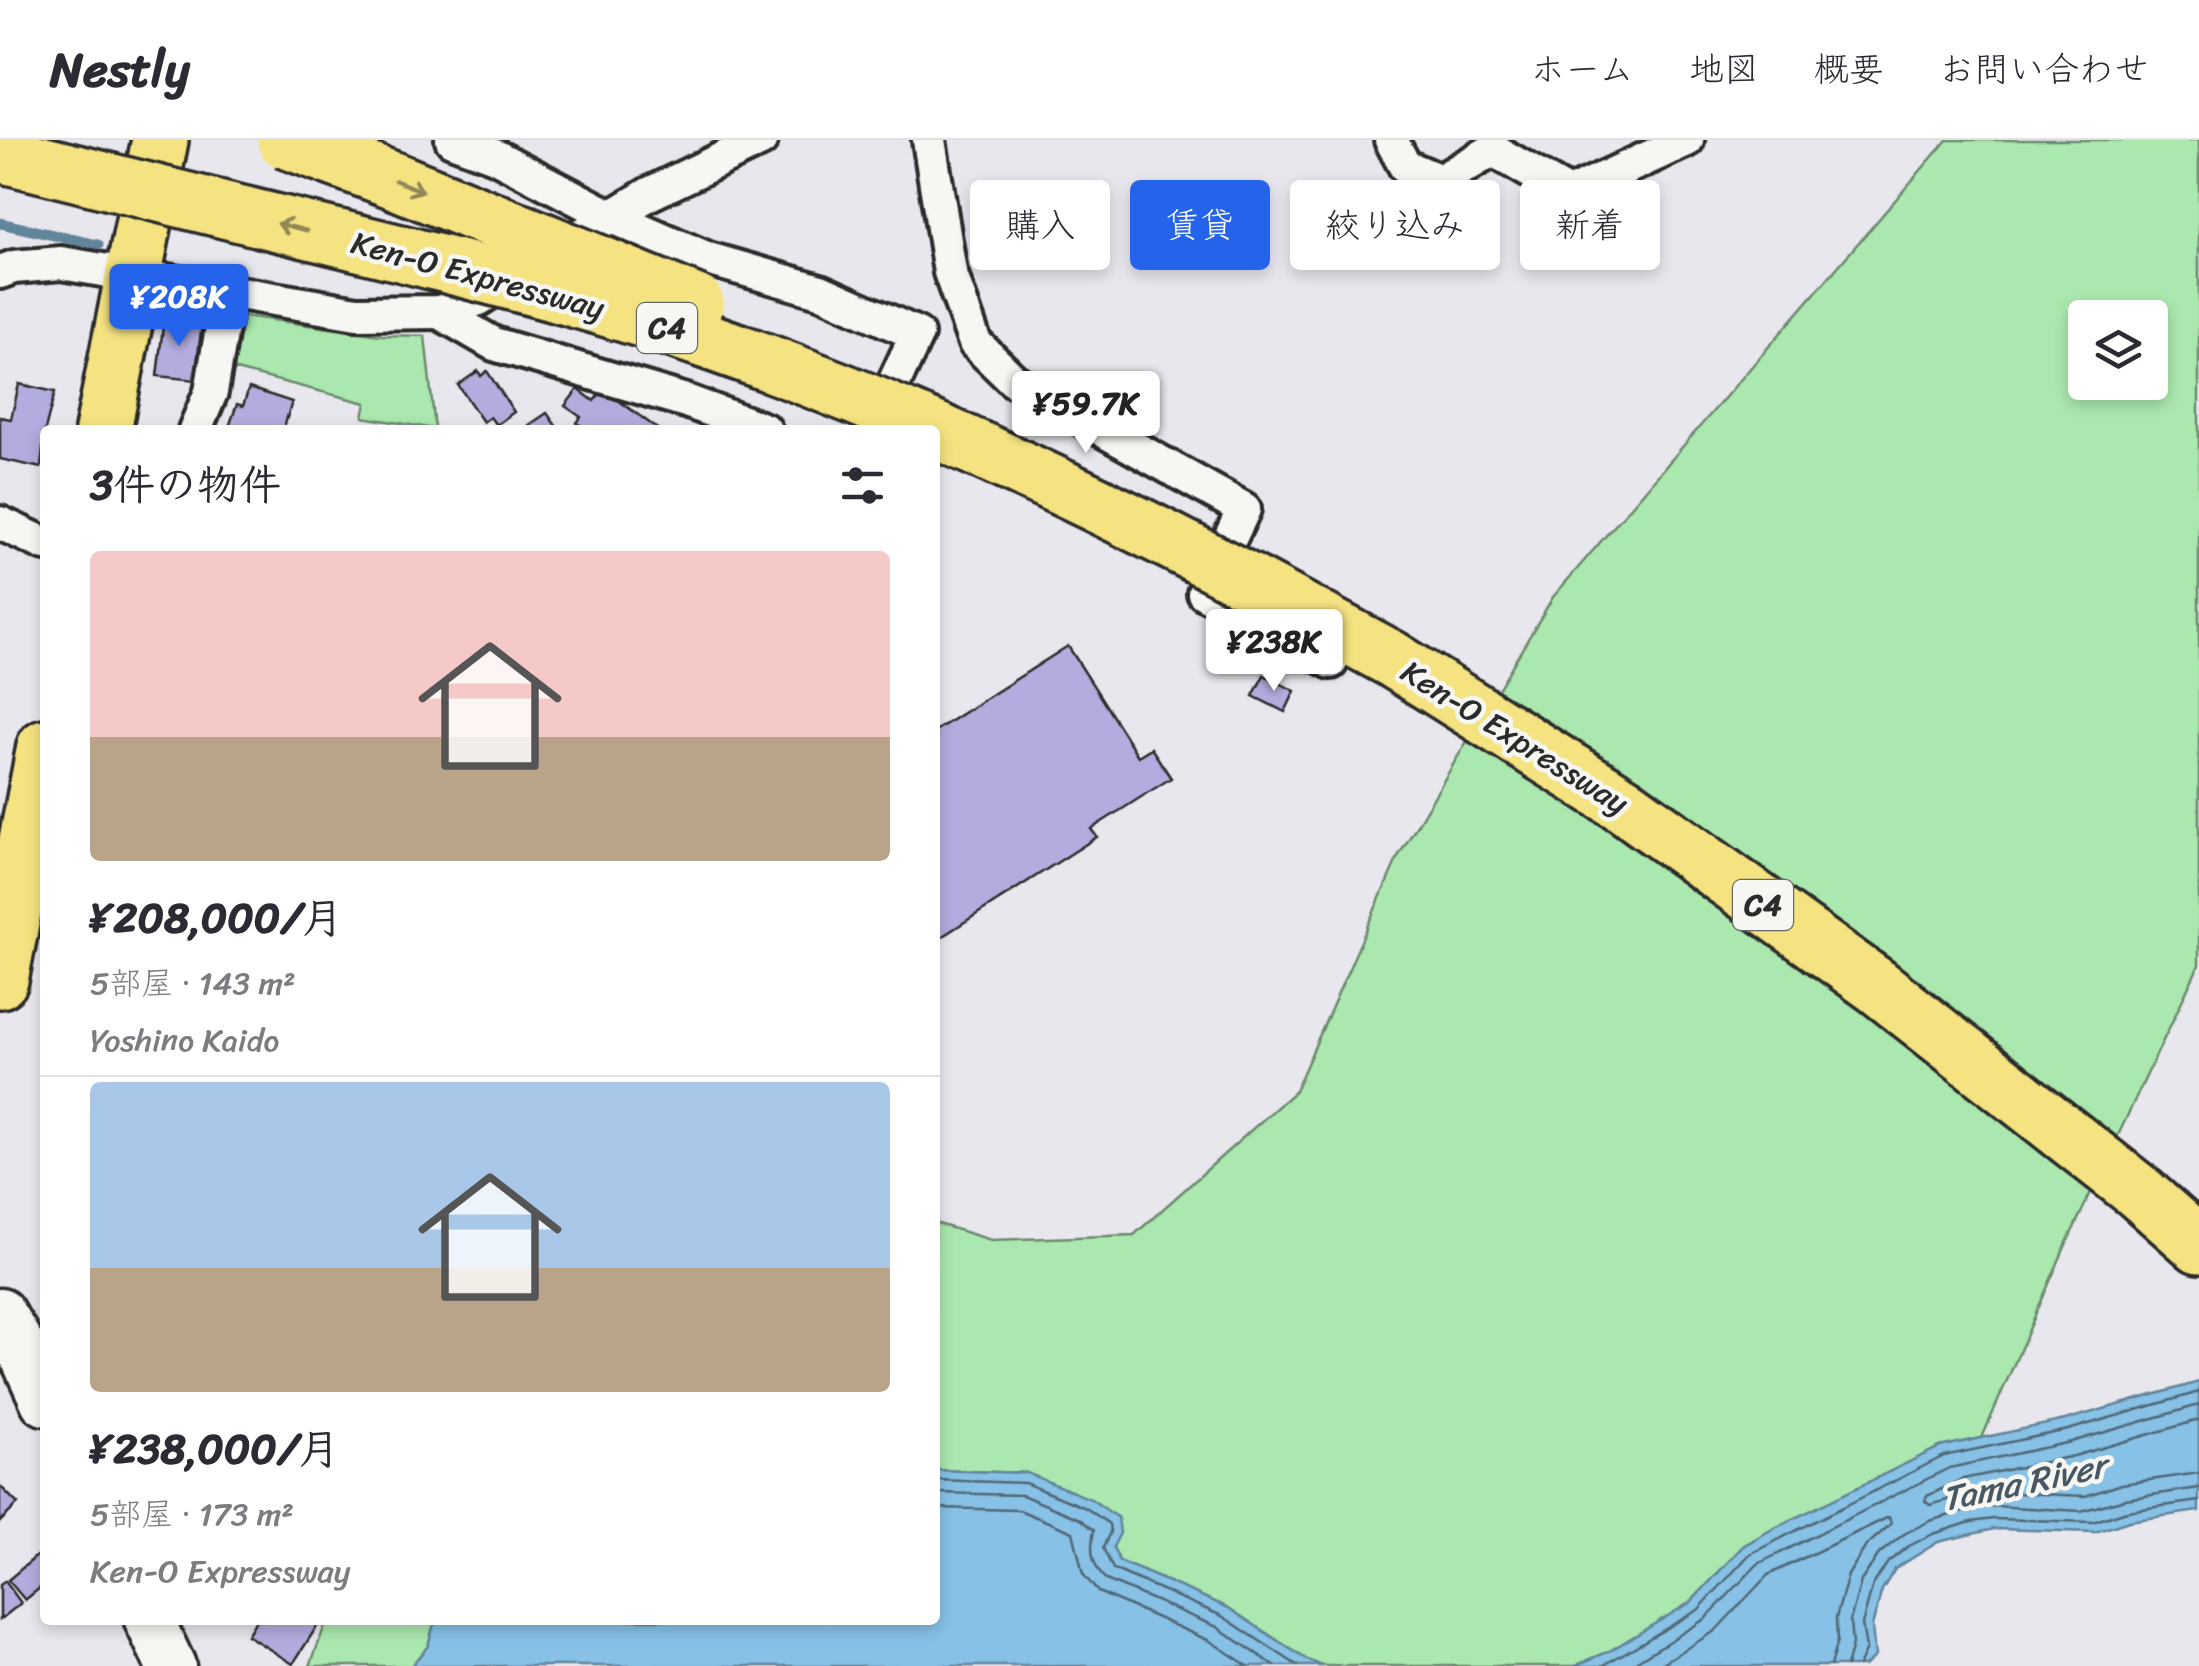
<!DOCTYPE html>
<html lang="ja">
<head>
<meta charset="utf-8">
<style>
	body { margin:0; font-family:Sriracha,"Klee One",sans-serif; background:#f2f2f3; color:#2b2b33; height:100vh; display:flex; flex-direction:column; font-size:38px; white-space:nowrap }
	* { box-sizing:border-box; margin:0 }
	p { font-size:32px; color:#7c7c81 }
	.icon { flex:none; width:55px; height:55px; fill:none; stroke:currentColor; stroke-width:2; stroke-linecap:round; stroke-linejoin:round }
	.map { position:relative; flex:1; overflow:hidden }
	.details { position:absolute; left:40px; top:285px; width:900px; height:1200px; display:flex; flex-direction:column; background:#fff; border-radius:10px; box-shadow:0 5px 15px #0003 }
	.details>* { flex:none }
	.guide { position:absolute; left:970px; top:40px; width:950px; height:90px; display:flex; gap:20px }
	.tools { position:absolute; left:2068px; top:160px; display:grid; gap:20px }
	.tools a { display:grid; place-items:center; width:100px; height:100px; border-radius:10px; background:#fff; box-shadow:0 5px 15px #0003; font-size:50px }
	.price { position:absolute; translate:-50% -85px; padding:0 22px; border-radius:10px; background:#fff; color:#222; font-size:32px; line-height:65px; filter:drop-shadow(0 2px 5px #0008) }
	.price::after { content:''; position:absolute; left:50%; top:60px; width:30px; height:22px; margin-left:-15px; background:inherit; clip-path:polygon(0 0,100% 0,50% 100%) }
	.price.current { background:#2563eb; color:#fff }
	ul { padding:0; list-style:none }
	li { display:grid; align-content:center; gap:20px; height:530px; padding:0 50px }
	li+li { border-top:2px solid #e1e1e2 }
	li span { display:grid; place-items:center; height:310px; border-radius:10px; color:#555 }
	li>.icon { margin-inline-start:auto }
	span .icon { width:180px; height:180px; fill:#fffc; stroke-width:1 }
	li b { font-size:42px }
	h2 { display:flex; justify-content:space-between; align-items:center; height:120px; padding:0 50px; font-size:42px }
	.pill { padding:0 35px; border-radius:10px; background:#fff; box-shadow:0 5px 15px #0003; font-size:35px; line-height:90px }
	.pill.current { background:#2563eb; color:#fff }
	header { display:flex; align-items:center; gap:60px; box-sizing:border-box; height:140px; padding:0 50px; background:#fff; border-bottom:2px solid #e1e1e2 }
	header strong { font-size:48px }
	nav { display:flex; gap:55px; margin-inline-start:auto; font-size:35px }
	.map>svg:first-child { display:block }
	.green { fill:#abe8af; stroke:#6b8a6d; stroke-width:2.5; fill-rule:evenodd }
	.water { fill:#87c1e6; stroke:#62859b; stroke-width:2.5 }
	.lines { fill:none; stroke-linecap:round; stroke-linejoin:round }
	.shore { stroke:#506776; stroke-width:2.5 }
	.stream { stroke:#62859b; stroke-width:11 }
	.building { fill:#b3acde; stroke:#2b2b2b; stroke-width:2.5 }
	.minor-casing { stroke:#2b2b2b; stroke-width:40 }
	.secondary-casing { stroke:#2b2b2b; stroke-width:55 }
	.trunk-casing { stroke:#2b2b2b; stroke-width:62 }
	.motorway-casing { stroke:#2b2b2b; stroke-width:62 }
	.minor { stroke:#f6f6f2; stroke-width:32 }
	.secondary { stroke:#f6f6f2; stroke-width:48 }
	.trunk { stroke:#f5e381; stroke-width:55 }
	.motorway { stroke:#f5e381; stroke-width:55 }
	.motorway-bridge-casing { stroke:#2b2b2b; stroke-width:62; stroke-linecap:butt }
	.motorway-bridge { stroke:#f5e381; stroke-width:55 }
	.oneway { stroke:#908756 }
	.labels { text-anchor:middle; stroke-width:9; stroke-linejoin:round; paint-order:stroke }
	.shield { fill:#f6f6f2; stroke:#686867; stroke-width:2.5 }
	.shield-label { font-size:30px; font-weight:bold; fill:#2b2b2b }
	.street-label { font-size:32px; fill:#2b2b2b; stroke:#f6f6f2 }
	.water-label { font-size:35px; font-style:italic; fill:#475863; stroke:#f6f6f2 }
</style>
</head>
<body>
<header>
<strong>Nestly</strong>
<nav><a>ホーム</a><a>地図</a><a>概要</a><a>お問い合わせ</a></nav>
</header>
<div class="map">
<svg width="2199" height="1526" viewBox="0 0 2199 1526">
	<rect width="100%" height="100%" fill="#e9e7ee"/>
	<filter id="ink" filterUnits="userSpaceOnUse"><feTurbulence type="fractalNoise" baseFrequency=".01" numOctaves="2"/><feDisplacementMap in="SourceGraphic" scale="20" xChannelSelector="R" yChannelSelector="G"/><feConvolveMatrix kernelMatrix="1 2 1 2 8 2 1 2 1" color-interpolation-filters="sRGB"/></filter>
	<g filter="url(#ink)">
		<g class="green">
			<path d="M1947,0H2199V825L2064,1109L1982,1298L1940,1307L1769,1391L1743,1406L1691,1462L1608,1512L1574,1526H1322L1307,1520L1227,1467L1119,1421L1113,1407L1027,1333L935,1330V1083L991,1100L1134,1095L1295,951L1398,717L1553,457ZM2085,178H2150V242H2085Z"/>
			<path d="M235,175L380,195L425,196L435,289L363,277L366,263L228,228Z"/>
			<path d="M327,1480H435L428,1506L411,1526H310Z"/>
		</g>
		<g class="water">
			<path d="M2199,1242V1371L2129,1381L2095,1392L1994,1389L1938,1402L1895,1429L1882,1450L1872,1486L1875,1516L1864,1526H1574L1608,1512L1691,1462L1743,1406L1769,1391L1940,1307L2065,1280Z"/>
			<path d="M935,1330L1027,1333L1091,1359L1118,1378L1120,1393L1113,1407L1119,1421L1227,1467L1307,1520L1322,1526H411L428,1506L435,1480H935Z"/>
		</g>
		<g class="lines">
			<g class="shore">
				<path d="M2199,1280L2074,1316L1963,1339L1927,1356L1925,1361L1930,1365L1964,1355L1991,1352L2085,1356L2122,1344L2199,1333"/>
				<path d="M935,1340L1025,1343L1086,1368L1109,1384L1110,1392L1103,1408L1113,1429L1222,1476L1298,1526"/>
				<path d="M935,1353L1022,1355L1080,1379L1094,1390C1090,1409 1091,1425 1106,1440L1217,1487L1275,1526"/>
				<path d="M935,1368L1019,1370L1073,1392L1083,1434L1098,1452L1210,1501L1248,1526"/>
				<path d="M1602,1526L1698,1470L1750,1414L1944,1316L2068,1290L2199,1252"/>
				<path d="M1629,1526L1705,1479L1758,1424L1949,1328L2071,1302L2199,1265"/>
				<path d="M1658,1526L1715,1491L1768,1435L1889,1377L1891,1384L1866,1406L1848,1435L1836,1478L1837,1501L1830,1526"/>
				<path d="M1846,1526L1852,1505L1850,1481L1861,1441L1879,1414L1904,1394L1930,1381L1970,1369L1994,1366L2081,1371L2125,1359L2199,1348"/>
				<path d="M1858,1526L1866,1509L1862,1484L1873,1445L1888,1422L1909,1406L1933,1394L1971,1382L1993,1379L2092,1382L2127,1371L2199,1361"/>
			</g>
			<path class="stream" d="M0,83L98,105"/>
		</g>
		<g class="building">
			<path d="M164,178L202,183L195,240L157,236Z"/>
			<path d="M478,231L481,236L487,231L514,272L496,285L490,277L483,282L458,245Z"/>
			<path d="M19,244L55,252L45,290L41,328L0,319V277L11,279Z"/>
			<path d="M249,248L292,262L283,290H228L237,264L243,266Z"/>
			<path d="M578,249L594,261L603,249L659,290H587L577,283L581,277L565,266Z"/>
			<path d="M547,273L559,290H522Z"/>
			<path d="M1068,506L1138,616L1151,608L1171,638L1091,689L1097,697L935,801V591Z"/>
			<path d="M1264,535L1295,551L1285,572L1253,556Z"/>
			<path d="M0,1346L18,1364L0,1382Z"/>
			<path d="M45,1409V1444L25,1460L8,1440Z"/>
			<path d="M5,1441L21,1463L0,1480V1445Z"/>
			<path d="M256,1480H321L293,1524L247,1495Z"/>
		</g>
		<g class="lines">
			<defs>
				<g id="minor">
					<path d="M452,0L495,16L612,77L708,119L820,151L917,194L876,281"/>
					<path d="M929,0L950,132L975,203L1013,240L1244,369L1204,453L1331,522"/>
					<path d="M1391,0L1405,26L1440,41L1493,10L1569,54L1687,0"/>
					<path d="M554,112L649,54L761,0"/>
					<path d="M0,132L14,127L61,123L357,173L439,172L479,159L512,138"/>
					<path d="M439,172L494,204L686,261L765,290"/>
					<path d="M195,290L211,252L228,153"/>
					<path d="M0,383L45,404"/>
				</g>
				<g id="secondary">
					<path d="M0,1173L19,1204L45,1261"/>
					<path d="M149,1480L171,1526"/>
				</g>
				<g id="trunk">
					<path d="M103,290L160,0"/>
					<path d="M0,840L45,607"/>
				</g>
				<path id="motorway" d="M1296,467L1392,519L1623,664L1877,846L2139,1052L2199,1105"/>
			</defs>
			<use href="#minor" class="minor-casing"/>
			<use href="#secondary" class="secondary-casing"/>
			<use href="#trunk" class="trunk-casing"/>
			<use href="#motorway" class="motorway-casing"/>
			<use href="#minor" class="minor"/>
			<use href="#secondary" class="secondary"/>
			<use href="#trunk" class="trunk"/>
			<use href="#motorway" class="motorway"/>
			<defs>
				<g id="motorway-bridge">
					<path d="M285,0L393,40L696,163"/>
					<path d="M0,14C137,49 275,82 412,116C512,142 613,167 710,202C914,273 1107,365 1296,467"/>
				</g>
			</defs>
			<use href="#motorway-bridge" class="motorway-bridge-casing"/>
			<use href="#motorway-bridge" class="motorway-bridge"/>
		</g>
		<defs><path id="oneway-shaft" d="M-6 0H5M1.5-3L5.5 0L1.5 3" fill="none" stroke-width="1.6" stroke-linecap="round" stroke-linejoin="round" transform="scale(2.5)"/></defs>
		<g class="oneway">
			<use href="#oneway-shaft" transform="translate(409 46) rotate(22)"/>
			<use href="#oneway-shaft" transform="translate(292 87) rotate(-166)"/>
		</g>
	</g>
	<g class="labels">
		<g class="shield">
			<rect x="637" y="163" width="60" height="50" rx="8"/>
			<rect x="1733" y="740" width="60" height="50" rx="8"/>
		</g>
		<g class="shield-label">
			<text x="667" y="198">C4</text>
			<text x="1763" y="775">C4</text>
		</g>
		<g class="street-label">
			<text transform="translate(478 135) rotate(15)" y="11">Ken-O Expressway</text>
			<text transform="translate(1515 597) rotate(32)" y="11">Ken-O Expressway</text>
		</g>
		<g class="water-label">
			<text transform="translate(2024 1342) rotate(-12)" y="12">Tama River</text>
		</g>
	</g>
</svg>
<div class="tools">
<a><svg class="icon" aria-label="layers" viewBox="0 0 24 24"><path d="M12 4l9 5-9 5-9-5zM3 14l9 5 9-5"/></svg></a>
</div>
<b class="price current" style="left:179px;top:209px">¥208K</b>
<b class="price" style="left:1086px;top:316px">¥59.7K</b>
<b class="price" style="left:1274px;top:554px">¥238K</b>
<div class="guide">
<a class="pill">購入</a>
<a class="pill current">賃貸</a>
<a class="pill">絞り込み</a>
<a class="pill">新着</a>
</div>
<section class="details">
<h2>3件の物件<svg class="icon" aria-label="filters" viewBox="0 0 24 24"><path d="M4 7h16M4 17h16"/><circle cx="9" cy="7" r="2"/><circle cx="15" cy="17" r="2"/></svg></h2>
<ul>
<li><span style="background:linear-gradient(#f6c9c9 60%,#b9a48a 0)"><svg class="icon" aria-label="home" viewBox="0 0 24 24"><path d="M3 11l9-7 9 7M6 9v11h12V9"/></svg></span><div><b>¥208,000/月</b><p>5部屋 · 143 m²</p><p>Yoshino Kaido</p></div></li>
<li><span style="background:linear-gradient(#a9c7e8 60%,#b9a48a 0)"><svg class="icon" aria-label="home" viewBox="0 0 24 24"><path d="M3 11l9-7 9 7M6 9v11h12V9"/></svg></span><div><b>¥238,000/月</b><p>5部屋 · 173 m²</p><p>Ken-O Expressway</p></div></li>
</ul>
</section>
</div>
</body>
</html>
